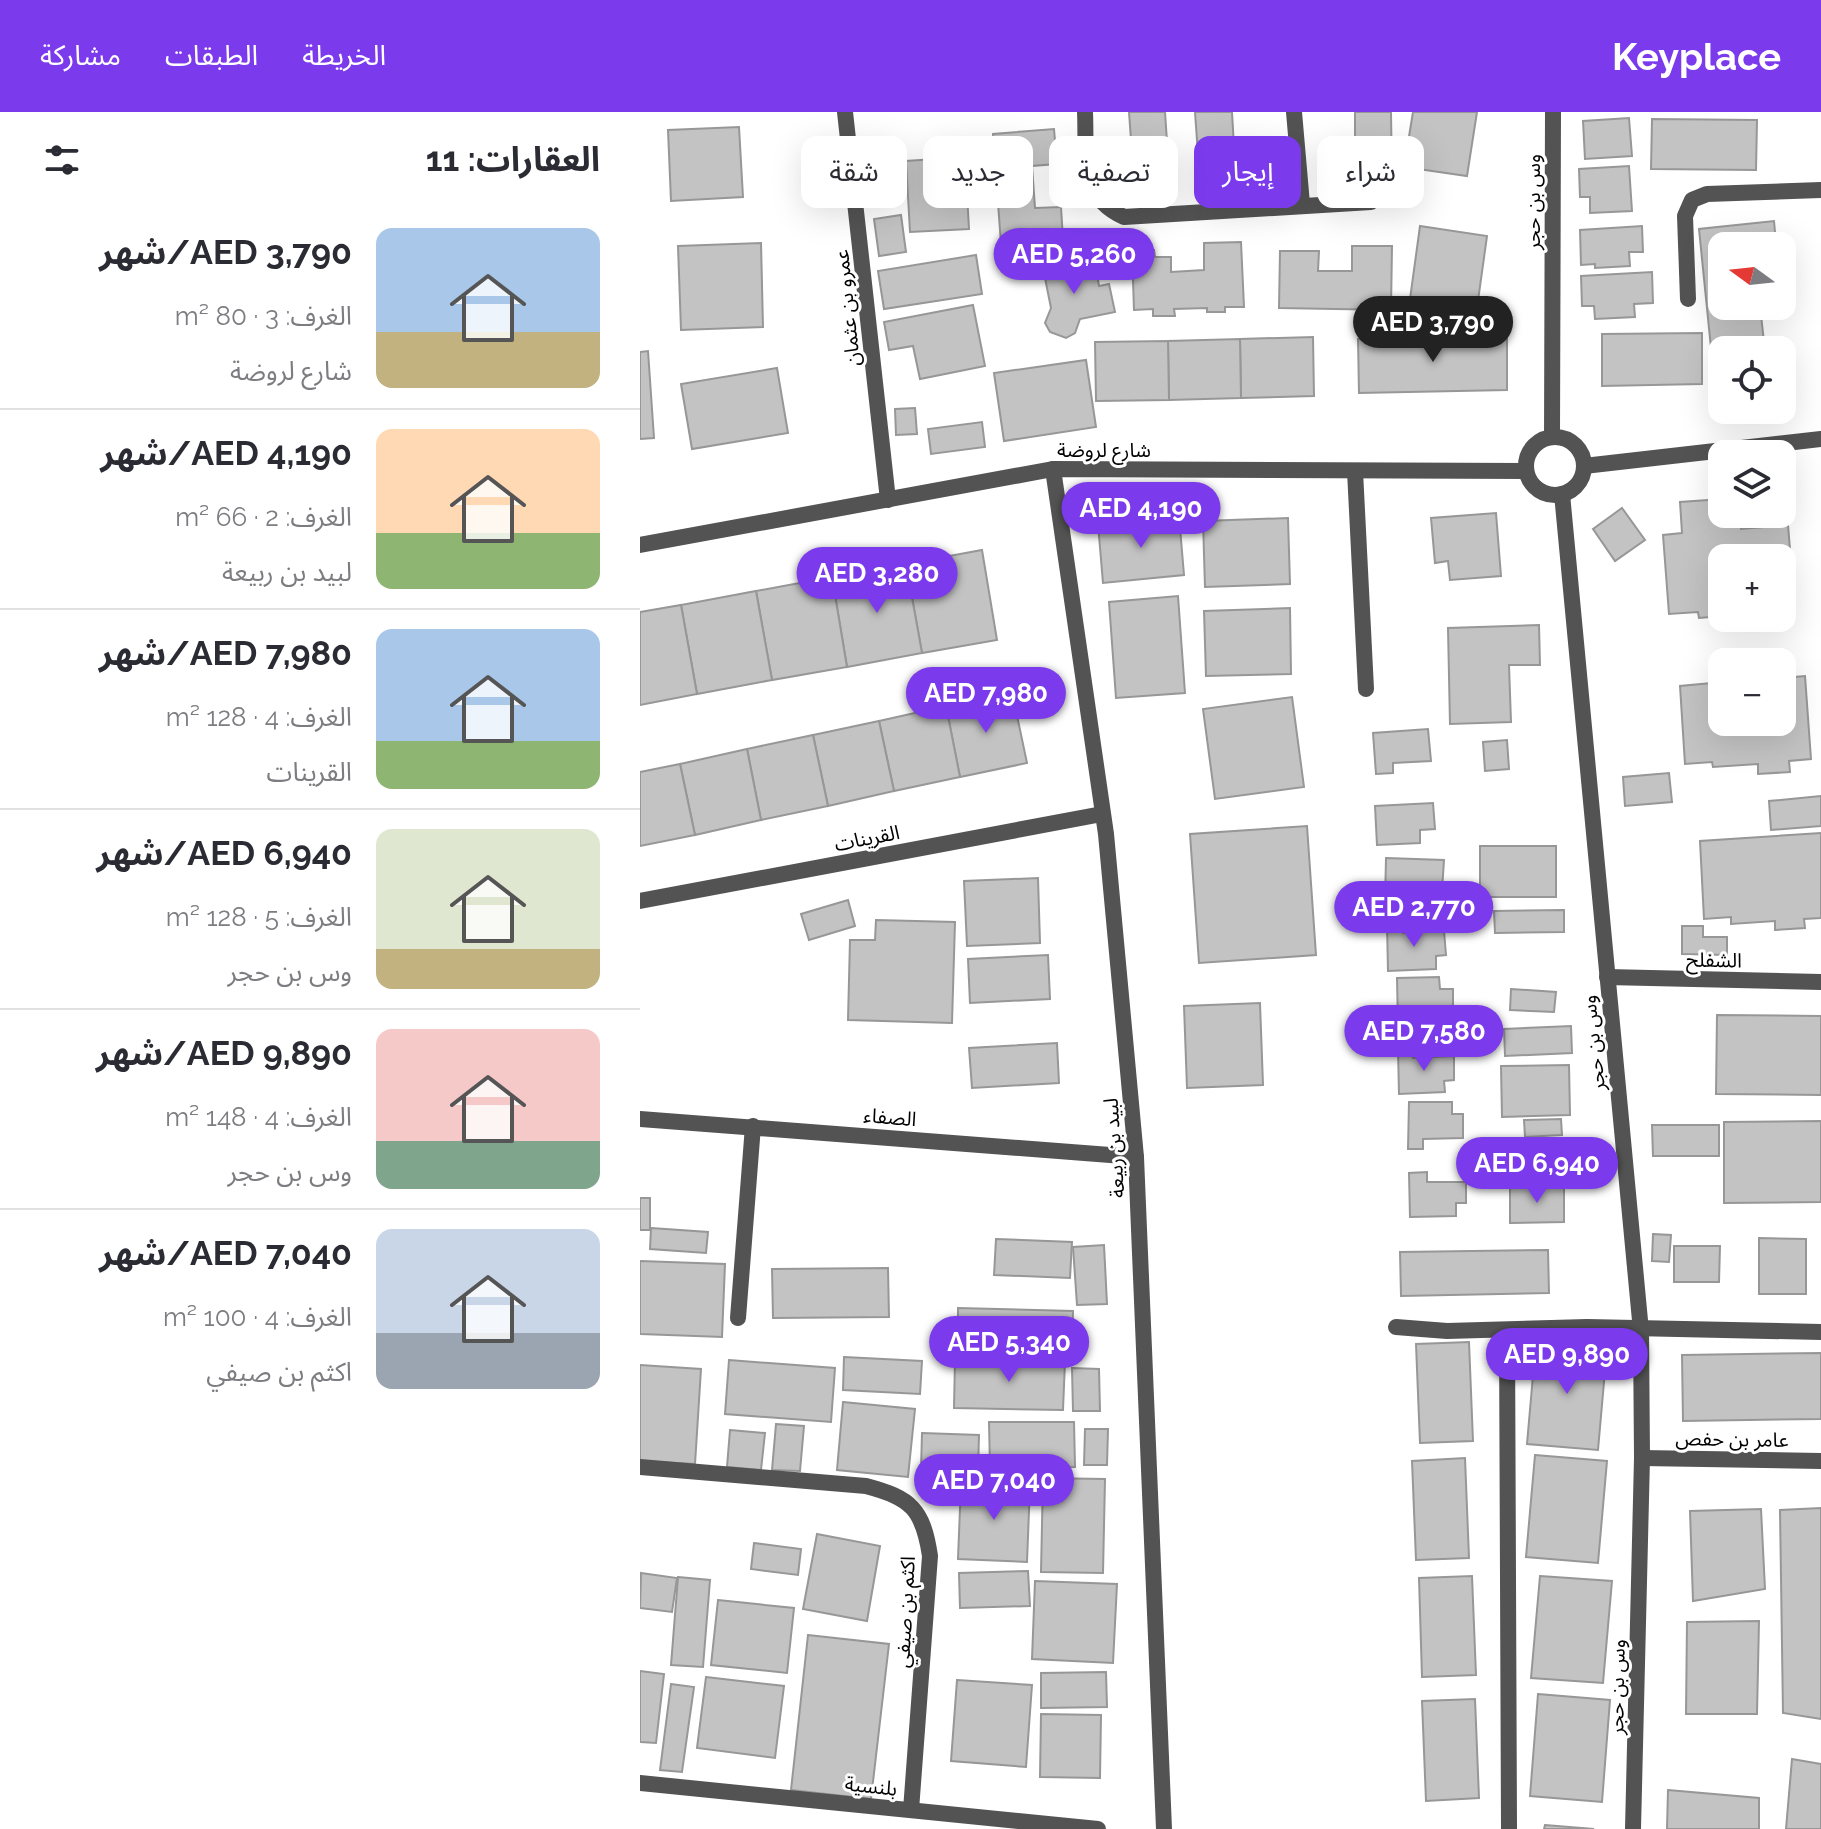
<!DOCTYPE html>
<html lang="ar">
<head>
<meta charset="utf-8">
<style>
	body { margin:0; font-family:Raleway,"Noto Sans Arabic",sans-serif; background:#f2f2f3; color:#2b2b33; direction:rtl; height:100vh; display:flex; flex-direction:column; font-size:30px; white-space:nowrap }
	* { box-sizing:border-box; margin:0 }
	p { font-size:26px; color:#7c7c81 }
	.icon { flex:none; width:44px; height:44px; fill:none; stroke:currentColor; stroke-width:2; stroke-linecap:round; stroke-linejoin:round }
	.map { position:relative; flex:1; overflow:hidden; direction:ltr }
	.panel { display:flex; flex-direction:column; background:#fff; width:640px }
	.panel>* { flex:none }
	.guide { position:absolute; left:24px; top:24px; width:760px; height:72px; direction:rtl; display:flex; gap:16px }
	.needle { width:52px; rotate:285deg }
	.buttons { position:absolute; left:1068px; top:120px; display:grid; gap:16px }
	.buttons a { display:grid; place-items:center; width:88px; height:88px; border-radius:16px; background:#fff; box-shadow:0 8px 32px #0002; font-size:40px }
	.price { position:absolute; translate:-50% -68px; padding:0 18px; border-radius:28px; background:#7c3aed; color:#fff; font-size:26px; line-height:52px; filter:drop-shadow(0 2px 4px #0008) }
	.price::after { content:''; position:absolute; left:50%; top:48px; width:24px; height:18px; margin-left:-12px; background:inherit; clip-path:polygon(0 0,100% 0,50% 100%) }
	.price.current { background:#222; color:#fff }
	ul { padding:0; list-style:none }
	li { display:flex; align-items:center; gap:24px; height:200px; padding:0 40px }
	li+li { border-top:2px solid #e1e1e2 }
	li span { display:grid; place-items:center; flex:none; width:224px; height:160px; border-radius:16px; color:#555 }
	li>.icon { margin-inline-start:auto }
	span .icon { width:96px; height:96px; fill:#fffc; stroke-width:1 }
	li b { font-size:34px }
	h2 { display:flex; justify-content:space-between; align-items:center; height:96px; padding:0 40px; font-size:34px }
	.chip { padding:0 28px; border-radius:16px; background:#fff; box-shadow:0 8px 32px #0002; font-size:28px; line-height:72px }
	.chip.current { background:#7c3aed; color:#fff }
	header { display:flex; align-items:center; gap:48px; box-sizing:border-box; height:112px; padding:0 40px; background:#7c3aed; color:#fff }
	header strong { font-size:38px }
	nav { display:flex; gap:44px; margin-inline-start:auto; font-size:28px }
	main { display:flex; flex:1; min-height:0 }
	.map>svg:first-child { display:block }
	.building { fill:#c3c3c3; stroke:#979797; stroke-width:2 }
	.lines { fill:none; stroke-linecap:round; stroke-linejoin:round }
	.lane { stroke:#535353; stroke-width:16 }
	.street { stroke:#535353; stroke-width:16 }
	.labels { text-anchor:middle; stroke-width:6; stroke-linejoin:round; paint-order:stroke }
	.street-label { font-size:20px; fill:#000; stroke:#fff }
</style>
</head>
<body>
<header>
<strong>Keyplace</strong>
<nav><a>الخريطة</a><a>الطبقات</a><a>مشاركة</a></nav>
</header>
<main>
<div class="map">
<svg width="1181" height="1717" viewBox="0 0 1181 1717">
	<rect width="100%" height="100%" fill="#fff"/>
	<g class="building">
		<path d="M489,0H525L530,75L469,79L466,43L492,42Z"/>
		<path d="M555,0H592L594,35L620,33L622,66L560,70Z"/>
		<path d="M715,0H751L752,69H690V34H715Z"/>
		<path d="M773,0H837L827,64L764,55Z"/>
		<path d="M989,6L992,44L945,47L943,9Z"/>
		<path d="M1012,7L1117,8L1116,58L1011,57Z"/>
		<path d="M99,15L103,85L31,89L28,18Z"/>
		<path d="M414,17L417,52L392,54L395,96L421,95L423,127L361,132L353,22Z"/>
		<path d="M258,37L264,82L232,86L227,41Z"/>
		<path d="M325,45L329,117L270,120L266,49Z"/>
		<path d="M989,54L992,99L950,101V85H940L939,57Z"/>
		<path d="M261,103L266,140L239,144L234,107Z"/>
		<path d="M1134,109L1136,131L1082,134V194H1120L1124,230L1071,236L1059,117Z"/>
		<path d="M780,114L847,124L837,196L770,187Z"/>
		<path d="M1002,114L1003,140H989L990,154L955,156V152L941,153L940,118Z"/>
		<path d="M601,130L604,195H585V200H567V196L534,197L535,204H513V197L494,198L492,138H514L515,145H531V160L564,158V131Z"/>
		<path d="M121,131L123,215L41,218L38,134Z"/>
		<path d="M712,134H752L751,198L639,196L640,139H679L678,159H712Z"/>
		<path d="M336,143L342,182L244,197L238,159Z"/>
		<path d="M424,147L425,155L455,149L459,174L469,172L475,200L440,207L435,221L426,226L410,220L405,211L411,196L402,151Z"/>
		<path d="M1012,160L1013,191L994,192L995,205L955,207L954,194H942L941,164Z"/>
		<path d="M333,193L345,254L280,267L273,234L249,238L244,210Z"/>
		<path d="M1062,221V272L962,274V222Z"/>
		<path d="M867,224V278L719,281L718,227Z"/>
		<path d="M673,225L674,284L601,286L600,227Z"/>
		<path d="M600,227L601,286L529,288L528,229Z"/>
		<path d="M528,229L529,288L456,289L455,230Z"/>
		<path d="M8,239L14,326L0,327V240Z"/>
		<path d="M446,248L456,315L364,329L354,261Z"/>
		<path d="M1142,253H1147L1150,281L1142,282Z"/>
		<path d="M137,256L148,321L52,337L41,272Z"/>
		<path d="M275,296L277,322L256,323L255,297Z"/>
		<path d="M342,310L345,335L291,342L288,317Z"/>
		<path d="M1082,387V402H1100L1101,417L1148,413L1155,498L1142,500V446H1082V504L1059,506L1058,500L1029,502L1023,423L1042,421L1040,390Z"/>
		<path d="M982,396L1005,428L975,449L953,417Z"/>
		<path d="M856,401L861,464L810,468L808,449L795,451L791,406Z"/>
		<path d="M539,404L544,463L463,471L458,412Z"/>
		<path d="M648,406L650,472L565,475L563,409Z"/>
		<path d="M342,438L357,528L282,541L266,452Z"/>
		<path d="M266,452L282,541L207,555L192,465Z"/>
		<path d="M192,465L207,555L132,568L116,479Z"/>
		<path d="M116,479L132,568L57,582L41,493Z"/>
		<path d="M538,484L545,581L476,586L469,490Z"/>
		<path d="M41,493L57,582L0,593V500Z"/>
		<path d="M650,496L651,562L566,564L564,499Z"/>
		<path d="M1103,506H1132V508L1103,510Z"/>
		<path d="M899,513L900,553H869L871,610L810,612L808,516Z"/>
		<path d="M1165,564L1171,647L1149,649L1150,660L1118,662V652L1073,655L1072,650L1045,652L1040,574L1082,570V610H1142V566Z"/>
		<path d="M372,580L387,651L320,665L306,594Z"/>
		<path d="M652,585L664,675L575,687L563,597Z"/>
		<path d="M306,594L320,665L254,679L239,609Z"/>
		<path d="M239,609L254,679L188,694L173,623Z"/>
		<path d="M788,617L791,649L753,651V661L736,662L733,621Z"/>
		<path d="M173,623L188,694L121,708L107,637Z"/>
		<path d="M867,628L869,657L845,659L843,630Z"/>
		<path d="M107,637L121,708L55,723L40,652Z"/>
		<path d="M40,652L55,723L0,734V660Z"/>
		<path d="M1029,661L1032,690L985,694L983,665Z"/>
		<path d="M1181,684V714L1131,718L1129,689Z"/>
		<path d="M793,691L795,717L780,718V731L737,733L735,694Z"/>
		<path d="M667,714L676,843L559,851L550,722Z"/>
		<path d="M1181,721V806L1164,807L1165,816L1135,818V809L1091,812V805L1064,807L1060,729Z"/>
		<rect x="840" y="734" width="76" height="51"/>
		<path d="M746,746L804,748L802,779L763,778V791L745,790Z"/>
		<path d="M398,766L400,831L327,834L324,769Z"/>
		<path d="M208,788L215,814L169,828L161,802Z"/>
		<path d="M924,798V820L855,821L854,799Z"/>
		<path d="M236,808L315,810L312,911L208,908L210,828H235Z"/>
		<path d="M763,811V821L804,819L806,843L796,844V857L748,859L747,812Z"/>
		<path d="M1042,814H1063V825H1087V843L1042,842Z"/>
		<path d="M408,843L410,887L330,891L328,847Z"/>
		<path d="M799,865L800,877H813V901L773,902L774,913H758L757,866Z"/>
		<path d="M871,877L916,880L914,900L870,898Z"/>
		<path d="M620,891L623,973L547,976L544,894Z"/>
		<path d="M1077,903L1181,904V983L1076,982Z"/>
		<path d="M931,914L932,941L865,944L864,917Z"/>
		<path d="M417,931L419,971L332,976L329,936Z"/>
		<path d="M772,936L773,946L814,944V968L804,969L805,980L759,982L758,937Z"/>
		<path d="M929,953L930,1003L862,1005L861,954Z"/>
		<path d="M769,990H812V1002H823V1026L783,1027V1037H768Z"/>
		<path d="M921,1007L922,1023L885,1025L884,1008Z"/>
		<path d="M1181,1009V1090L1084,1091V1010Z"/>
		<path d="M1012,1013H1079V1044H1013Z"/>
		<path d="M876,1038L939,1040L938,1062L876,1061Z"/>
		<path d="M787,1060V1070H826V1091H816V1104L770,1105L769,1061Z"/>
		<path d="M870,1076H924V1110L870,1111Z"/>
		<rect x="0" y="1086" width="10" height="32"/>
		<path d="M11,1116L68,1120L66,1141L10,1137Z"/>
		<path d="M1013,1122L1031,1123L1029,1150L1012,1149Z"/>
		<path d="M1119,1126L1166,1127V1182H1119Z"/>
		<path d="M356,1127L432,1130L430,1166L354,1163Z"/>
		<path d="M464,1133L467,1192L437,1193L433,1135Z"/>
		<path d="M1034,1134H1080L1079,1170H1034Z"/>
		<path d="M908,1138L909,1181L761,1184L760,1140Z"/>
		<path d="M0,1149L85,1152L82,1225L0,1222Z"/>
		<path d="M248,1156L249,1205L133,1206L132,1157Z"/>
		<path d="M318,1196L433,1199L432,1237L318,1235Z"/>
		<path d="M896,1229L967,1236L958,1338L887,1332Z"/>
		<path d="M829,1230L833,1329L780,1331L776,1232Z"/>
		<path d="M1181,1241V1307L1043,1309L1042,1243Z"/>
		<path d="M204,1245L282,1249L280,1282L203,1278Z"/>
		<path d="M315,1247L425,1249L423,1298L314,1296Z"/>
		<path d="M89,1248L195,1256L191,1310L85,1302Z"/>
		<path d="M0,1253L61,1257L55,1352L0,1349Z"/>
		<path d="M432,1256L459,1257L460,1299H433Z"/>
		<path d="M203,1290L275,1297L268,1365L197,1358Z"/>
		<path d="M349,1310H434L435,1355L350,1356Z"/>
		<path d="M136,1312L164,1314L160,1359L132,1358Z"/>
		<path d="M445,1317H468L467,1353H444Z"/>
		<path d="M90,1318L125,1321L121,1358L87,1355Z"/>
		<path d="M282,1321L339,1323L338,1360L281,1358Z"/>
		<path d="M895,1343L967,1349L958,1451L886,1445Z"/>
		<path d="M825,1346L829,1446L776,1448L772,1349Z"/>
		<path d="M403,1366L465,1367L463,1461L401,1460Z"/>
		<path d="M321,1371L390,1373L387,1450L318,1447Z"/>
		<path d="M1181,1396V1607L1143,1601L1140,1398Z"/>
		<path d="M1121,1397L1125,1477L1053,1489L1050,1399Z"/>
		<path d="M177,1422L240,1434L227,1509L163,1497Z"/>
		<path d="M114,1431L161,1437L158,1463L111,1457Z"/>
		<path d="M388,1459L390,1494L320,1496L319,1461Z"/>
		<path d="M1,1461L37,1466L32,1500L0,1496Z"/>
		<path d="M832,1464L836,1563L782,1565L779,1466Z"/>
		<path d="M900,1464L972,1469L963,1571L891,1566Z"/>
		<path d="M38,1465L70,1468L63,1555L31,1553Z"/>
		<path d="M395,1469L477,1472L473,1551L392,1547Z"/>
		<path d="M78,1488L154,1496L147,1561L71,1553Z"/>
		<path d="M1119,1509L1117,1602H1046L1047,1510Z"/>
		<path d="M168,1523L249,1532L231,1687L151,1678Z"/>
		<path d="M0,1559L24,1562L16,1631L0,1630Z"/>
		<path d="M466,1560L467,1595L401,1596V1561Z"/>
		<path d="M66,1565L144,1574L135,1646L57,1636Z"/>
		<path d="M317,1568L392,1573L386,1655L311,1649Z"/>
		<path d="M31,1572L54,1575L42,1660L20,1658Z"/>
		<path d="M898,1582L970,1588L962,1690L890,1684Z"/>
		<path d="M835,1587L839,1686L786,1689L782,1589Z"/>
		<path d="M401,1602L461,1603L460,1666L400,1665Z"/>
		<path d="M1152,1647L1181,1652V1717H1146Z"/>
		<path d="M1028,1678L1119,1686V1717H1027Z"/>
		<path d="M905,1713L954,1717H904Z"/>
	</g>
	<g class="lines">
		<path class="lane" d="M715,359L726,577"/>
		<g class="street">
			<path d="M205,0L248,388"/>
			<path d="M445,0C447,44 438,84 484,105L731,90"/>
			<path d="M654,0L662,92"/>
			<path d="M1048,187L1045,104L1052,88L1067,82L1181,78"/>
			<path d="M912,325L913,0"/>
			<circle cx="915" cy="354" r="29"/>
			<path d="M944,354L1181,327"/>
			<path d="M413,357L466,722L496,1045L524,1717"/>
			<path d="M922,382L1001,1219L1002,1346L993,1717"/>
			<path d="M0,433L413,357L886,359"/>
			<path d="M0,789L462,702"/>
			<path d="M967,865L1181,870"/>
			<path d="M0,1007L496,1045"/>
			<path d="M98,1206L113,1014"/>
			<path d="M756,1215L807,1219L947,1215L1181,1220"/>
			<path d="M867,1218L869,1717"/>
			<path d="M1002,1346L1181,1349"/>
			<path d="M0,1355L226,1374C271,1386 283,1397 290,1444L271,1698"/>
			<path d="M0,1671L458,1717"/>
		</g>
	</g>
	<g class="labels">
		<g class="street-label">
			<text transform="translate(893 90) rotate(-90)" y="7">وس بن حجر</text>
			<text transform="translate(207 196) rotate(-96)" y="7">عمرو بن عثمان</text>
			<text x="464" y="345">شارع لروضة</text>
			<text transform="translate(227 726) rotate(-11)" y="7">القرينات</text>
			<text transform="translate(1074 848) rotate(1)" y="7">الشفلح</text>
			<text transform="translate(953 931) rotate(-96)" y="7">وس بن حجر</text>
			<text transform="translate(250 1005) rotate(5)" y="7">الصفاء</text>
			<text transform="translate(474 1036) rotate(-94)" y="7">لبيد بن ربيعة</text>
			<text transform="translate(1092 1327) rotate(1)" y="7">عامر بن حفص</text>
			<text transform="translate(265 1500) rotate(-87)" y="7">اكثم بن صيفي</text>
			<text transform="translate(977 1575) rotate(-89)" y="7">وس بن حجر</text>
			<text transform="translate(231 1674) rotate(6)" y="7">بلنسية</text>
		</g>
	</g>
</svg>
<div class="buttons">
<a><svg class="needle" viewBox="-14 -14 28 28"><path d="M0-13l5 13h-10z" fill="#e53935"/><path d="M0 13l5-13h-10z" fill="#7c7c81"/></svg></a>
<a><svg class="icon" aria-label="locate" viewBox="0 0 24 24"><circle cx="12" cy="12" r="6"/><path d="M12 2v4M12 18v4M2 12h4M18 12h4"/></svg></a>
<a><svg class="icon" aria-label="layers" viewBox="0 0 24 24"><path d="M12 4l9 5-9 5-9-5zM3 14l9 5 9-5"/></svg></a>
<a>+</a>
<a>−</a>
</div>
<b class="price" style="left:434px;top:184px">AED 5,260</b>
<b class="price current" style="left:793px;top:252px">AED 3,790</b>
<b class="price" style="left:501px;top:438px">AED 4,190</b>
<b class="price" style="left:237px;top:503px">AED 3,280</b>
<b class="price" style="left:346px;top:623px">AED 7,980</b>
<b class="price" style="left:774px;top:837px">AED 2,770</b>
<b class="price" style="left:784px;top:961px">AED 7,580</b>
<b class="price" style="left:897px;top:1093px">AED 6,940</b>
<b class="price" style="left:369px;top:1272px">AED 5,340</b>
<b class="price" style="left:927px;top:1284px">AED 9,890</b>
<b class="price" style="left:354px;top:1410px">AED 7,040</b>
<div class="guide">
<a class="chip">شراء</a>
<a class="chip current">إيجار</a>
<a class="chip">تصفية</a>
<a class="chip">جديد</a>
<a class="chip">شقة</a>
</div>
</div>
<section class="panel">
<h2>العقارات: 11<svg class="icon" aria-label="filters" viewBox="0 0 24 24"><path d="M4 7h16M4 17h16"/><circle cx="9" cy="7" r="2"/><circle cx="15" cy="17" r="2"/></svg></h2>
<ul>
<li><span style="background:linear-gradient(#a9c7e8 65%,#c2b280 0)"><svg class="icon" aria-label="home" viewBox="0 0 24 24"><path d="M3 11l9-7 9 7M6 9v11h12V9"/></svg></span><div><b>AED 3,790/شهر</b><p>الغرف: 3 · 80 m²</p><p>شارع لروضة</p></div></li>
<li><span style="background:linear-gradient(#ffd9b3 65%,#8fb573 0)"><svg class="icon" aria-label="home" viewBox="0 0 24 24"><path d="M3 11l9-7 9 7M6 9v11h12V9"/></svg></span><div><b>AED 4,190/شهر</b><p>الغرف: 2 · 66 m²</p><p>لبيد بن ربيعة</p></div></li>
<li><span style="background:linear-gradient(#a9c7e8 70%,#8fb573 0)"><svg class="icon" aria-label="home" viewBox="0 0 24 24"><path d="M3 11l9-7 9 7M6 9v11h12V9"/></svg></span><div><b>AED 7,980/شهر</b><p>الغرف: 4 · 128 m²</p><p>القرينات</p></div></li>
<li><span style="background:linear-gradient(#dfe7d0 75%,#c2b280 0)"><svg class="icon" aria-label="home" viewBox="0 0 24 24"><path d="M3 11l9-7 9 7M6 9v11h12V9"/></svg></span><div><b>AED 6,940/شهر</b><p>الغرف: 5 · 128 m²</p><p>وس بن حجر</p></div></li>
<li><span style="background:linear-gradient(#f6c9c9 70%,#7fa58c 0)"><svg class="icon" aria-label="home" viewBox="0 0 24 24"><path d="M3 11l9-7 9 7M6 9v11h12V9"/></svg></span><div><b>AED 9,890/شهر</b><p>الغرف: 4 · 148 m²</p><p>وس بن حجر</p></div></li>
<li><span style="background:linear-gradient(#c9d6e8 65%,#9aa5b1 0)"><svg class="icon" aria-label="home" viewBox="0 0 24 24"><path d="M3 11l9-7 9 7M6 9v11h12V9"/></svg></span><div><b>AED 7,040/شهر</b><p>الغرف: 4 · 100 m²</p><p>اكثم بن صيفي</p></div></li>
</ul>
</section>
</main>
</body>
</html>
